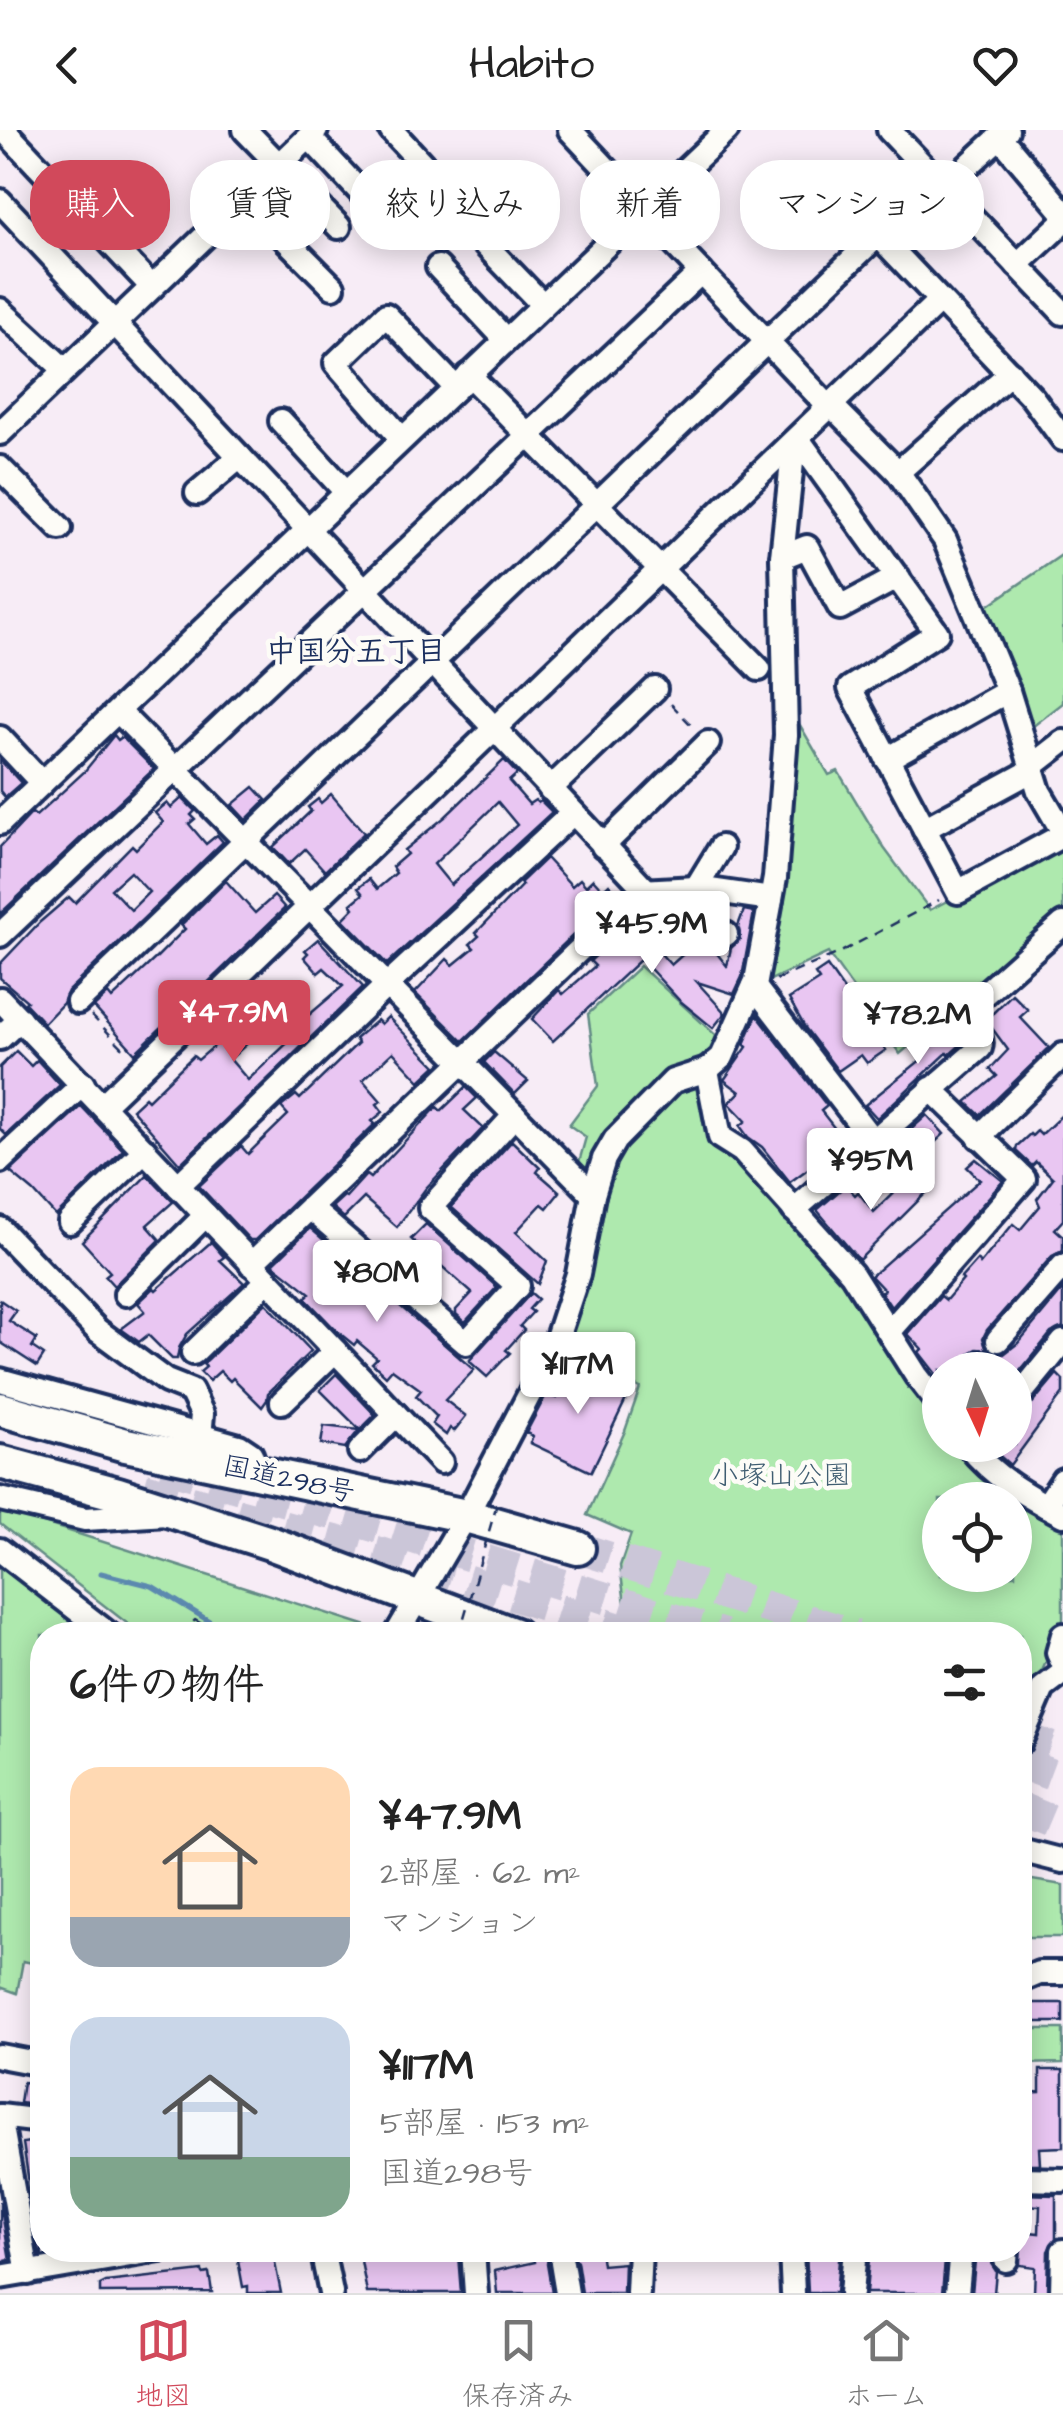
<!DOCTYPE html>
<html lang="ja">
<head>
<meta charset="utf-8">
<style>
	body { margin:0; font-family:"Architects Daughter","Klee One",sans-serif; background:#f6f6f6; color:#222; height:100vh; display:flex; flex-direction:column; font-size:38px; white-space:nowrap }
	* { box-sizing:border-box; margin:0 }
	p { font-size:32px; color:#767676 }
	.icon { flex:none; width:55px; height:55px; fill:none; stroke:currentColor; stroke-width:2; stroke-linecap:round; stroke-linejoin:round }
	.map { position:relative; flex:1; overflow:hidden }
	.sheet { position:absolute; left:30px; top:1492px; width:1002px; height:640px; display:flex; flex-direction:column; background:#fff; border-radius:40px; box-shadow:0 5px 25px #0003 }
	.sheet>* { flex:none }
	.hud { position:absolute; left:30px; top:30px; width:1005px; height:90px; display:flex; gap:20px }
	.needle { width:65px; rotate:176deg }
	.fabs { position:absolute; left:922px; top:1222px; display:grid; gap:20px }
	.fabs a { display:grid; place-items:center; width:110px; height:110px; border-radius:50%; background:#fff; box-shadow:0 5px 25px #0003; font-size:50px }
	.price { position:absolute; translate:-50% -85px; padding:0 22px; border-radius:10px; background:#fff; color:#222; font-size:32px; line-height:65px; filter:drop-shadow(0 2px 5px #0008) }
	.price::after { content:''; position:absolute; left:50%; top:60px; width:30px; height:22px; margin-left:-15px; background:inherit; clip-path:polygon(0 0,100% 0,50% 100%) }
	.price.current { background:#d1495b; color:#fff }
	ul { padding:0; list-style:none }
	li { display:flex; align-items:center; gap:30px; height:250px; padding:0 40px }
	li span { display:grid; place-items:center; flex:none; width:280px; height:200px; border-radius:30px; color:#555 }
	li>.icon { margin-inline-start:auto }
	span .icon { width:120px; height:120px; fill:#fffc; stroke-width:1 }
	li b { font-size:42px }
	h2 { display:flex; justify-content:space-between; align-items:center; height:120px; padding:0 40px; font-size:42px }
	.chip { padding:0 35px; border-radius:40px; background:#fff; box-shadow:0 5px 25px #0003; font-size:35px; line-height:90px }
	.chip.current { background:#d1495b; color:#fff }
	header { display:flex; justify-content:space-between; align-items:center; height:130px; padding:0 40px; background:#fff; font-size:45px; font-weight:600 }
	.tab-bar { display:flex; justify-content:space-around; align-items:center; height:140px; border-top:2px solid #e0e0e0; background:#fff; font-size:28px; color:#767676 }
	.tab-bar a { display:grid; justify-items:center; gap:5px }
	.tab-bar .current { color:#d1495b }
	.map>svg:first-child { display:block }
	.green { fill:#aee9ae; stroke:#648c86; stroke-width:2.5; fill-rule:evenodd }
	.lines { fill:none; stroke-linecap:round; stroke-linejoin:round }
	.stream { stroke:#5b89af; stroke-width:5 }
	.building { fill:#e9c6f2; stroke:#1b2f5e; stroke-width:2.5; fill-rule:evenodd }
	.highway-tunnel { stroke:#cbc6d8; stroke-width:32; stroke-dasharray:32 16; stroke-linecap:butt }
	.minor-casing { stroke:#1b2f5e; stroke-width:30 }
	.highway-casing { stroke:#1b2f5e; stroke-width:40 }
	.path { stroke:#1b2f5e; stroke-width:2.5; stroke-dasharray:10 8; stroke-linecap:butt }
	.minor { stroke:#fdfcf7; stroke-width:22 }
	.highway { stroke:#fdfcf7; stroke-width:32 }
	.path-bridge { stroke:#1b2f5e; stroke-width:2.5; stroke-dasharray:10 8; stroke-linecap:butt }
	.labels { text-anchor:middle; stroke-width:9; stroke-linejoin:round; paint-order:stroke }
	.park-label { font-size:28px; fill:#405e72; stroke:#fdfcf7 }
	.street-label { font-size:28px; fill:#1b2f5e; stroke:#fdfcf7 }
	.neighbourhood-label { font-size:30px; font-weight:bold; fill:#1b2f5e; stroke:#fdfcf7 }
</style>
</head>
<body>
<header><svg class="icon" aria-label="back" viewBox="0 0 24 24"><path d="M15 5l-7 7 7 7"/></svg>Habito<svg class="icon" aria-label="heart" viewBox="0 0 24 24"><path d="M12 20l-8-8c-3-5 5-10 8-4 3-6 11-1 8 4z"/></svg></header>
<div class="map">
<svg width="1063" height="2163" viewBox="0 0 1063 2163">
	<rect width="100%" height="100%" fill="#f7ecf6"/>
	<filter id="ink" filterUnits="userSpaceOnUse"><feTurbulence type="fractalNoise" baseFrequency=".01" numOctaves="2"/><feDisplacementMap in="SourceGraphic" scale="20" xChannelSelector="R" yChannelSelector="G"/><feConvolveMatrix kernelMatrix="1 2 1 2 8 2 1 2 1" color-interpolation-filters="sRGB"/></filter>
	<g filter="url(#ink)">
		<g class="green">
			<path d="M1063,424V573L1032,597L983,479Z"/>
			<path d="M794,585L829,645L838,641L884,718L930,780L1056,713L1063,714V785L900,924L828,823L762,854Z"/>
			<path d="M640,836L721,910L714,924L671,949L594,1054L576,1043L586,1007L569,995L598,956L588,884Z"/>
			<path d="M697,950L725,1017L844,1148L940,1293V1315H955L979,1339L1063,1389V1494L1020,1590V1505H636L625,1474L620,1436L631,1404L587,1385L625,1301L640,1258L561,1221L610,1031L675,958ZM940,1370H1015V1445H940Z"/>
			<path d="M0,1379L392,1504L142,1505L0,1394Z"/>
			<path d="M0,1429L98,1505H42V1835L23,1831L17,1863L0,1857Z"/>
			<path d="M1020,1748L1063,1755V1807H1020Z"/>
			<path d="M1020,1899H1063V1933L1020,1934Z"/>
		</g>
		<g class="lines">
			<path class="stream" d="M101,1443L152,1456L232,1505"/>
		</g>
		<g class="building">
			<path d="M114,605L118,610L122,607L154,639L0,784V717L32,683L36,686L84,642Z"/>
			<path d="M0,630L21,653L5,667L0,661Z"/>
			<path d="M504,630L517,644L509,651L529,674L535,670L538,673L541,671L552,682L387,834L343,789L354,778L351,774L363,764L358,758L369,749L377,759L396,743L392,737L407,724L404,720L445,687ZM498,672L517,695L451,755L434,734Z"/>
			<path d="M254,657L266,670L246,690L232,675Z"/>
			<path d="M331,664L364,703L325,741L305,719L289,734L273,717L311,681L308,677L318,669L321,673Z"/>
			<path d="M182,668L195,681L191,685L195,689L189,694L206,714L217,705L223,712L68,861L63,873L44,893L25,873L27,871L0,848V834L40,792L69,767L75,773L132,715L136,719L163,692L155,683L167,673L171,678ZM130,742L149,762L131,780L111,759Z"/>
			<path d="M546,728L572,756L580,749L586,756L593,749L603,760L609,754L617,763L463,911L415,863L447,829L453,835L474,818L470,814L479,806L476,803L522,755L520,753Z"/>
			<path d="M226,751L255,783L274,766L285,778L135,923L94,877L108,864L112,869L157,827L185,799L181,795Z"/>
			<path d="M744,780L754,782L742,847L734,864L697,852L725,883L713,898L679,870L641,829L553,911L532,889L559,860L563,864L595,836L590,831L637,788L657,810L652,814L671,835L689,819L683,809L711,816L727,836L731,818L740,809L738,796Z"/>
			<path d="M318,809L363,857L180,1034L132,979L145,967L148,970L193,926L198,930L219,912L215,908L225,900L220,893L248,867L253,873L263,863L281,883L230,929L248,950L296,905L285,893L302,877L309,885L343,856L324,838L318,843L304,827L308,823L305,820Z"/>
			<path d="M827,836L886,920L867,933L861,925L838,941L806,899L789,869L819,850L815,844Z"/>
			<path d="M1012,864L1028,880L1020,887L1049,918L980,985L966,972L997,946L990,939L1008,920L986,890Z"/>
			<path d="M757,885L827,976L821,981L847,1014L826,1031L823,1028L790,1052L762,1017L748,1007L740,996L746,991L729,973L740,962L724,950L747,917L744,914Z"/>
			<path d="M388,887L436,936L420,951L393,922L365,948L363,950L381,971L377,974L383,982L372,991L375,994L255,1110H250L199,1056L241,1016L248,1024L288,985L281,977L296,965L300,969L358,913L355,909L377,890L381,894Z"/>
			<path d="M949,892L965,911L949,925L947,923L877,988L865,975L922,929L914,921Z"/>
			<path d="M16,921L31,936L37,930L60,955L6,1005L0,999V937Z"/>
			<path d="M494,922L528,951L515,964L484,932Z"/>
			<path d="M466,957L477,968L464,980L483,998L426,1058L397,1097L364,1068L344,1088L332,1077L344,1066L346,1067L366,1045L370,1048L437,977L441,981Z"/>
			<path d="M81,976L123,1020L56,1086L33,1061L10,1042Z"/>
			<path d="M1063,984V1090L1055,1099L1063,1106V1121L1052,1126L987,1200L983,1208L987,1220L977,1219L970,1223L960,1240H940V1249L919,1222L922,1219L908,1204L941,1166L946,1170L963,1150L961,1148L977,1130L980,1134L1013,1094L1020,1100L1040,1076L1037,1069L1053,1048L1036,1032L1032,1036L1016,1021L1017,1016L1030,1004L1032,1006L1037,1001L1041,1005Z"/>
			<path d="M927,985L944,1004L917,1029L902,1013L909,1007L906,1004Z"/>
			<path d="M512,1011L540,1038L537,1042L560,1062L547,1078L542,1074L516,1102L547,1131L538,1154L451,1077Z"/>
			<path d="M976,1029L1003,1051L891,1177L881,1162L884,1160L871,1146L980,1050L967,1037Z"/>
			<path d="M918,1039L934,1055L859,1130L817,1080L846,1055L855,1065L858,1062L874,1082Z"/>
			<path d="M147,1045L173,1072L147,1095L160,1110L114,1156L105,1146L110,1142L82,1111Z"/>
			<path d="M426,1094L497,1157L465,1192L456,1184V1180L472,1163L411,1109Z"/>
			<path d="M310,1098L474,1240L445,1270L466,1286L454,1301L450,1298L446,1305L432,1294L437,1287L416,1266L421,1260L392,1239L386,1246L372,1233L377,1228L357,1211L354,1215L338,1202L305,1168L310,1163L273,1134Z"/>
			<path d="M211,1112L224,1127L220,1130L244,1153L187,1204L179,1218L177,1229H172L148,1205L139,1212L121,1199L145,1181L138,1173L154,1158L156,1160Z"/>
			<path d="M1063,1159V1197L1051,1203L1015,1247V1240L994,1239L992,1223L1004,1224L1018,1213Z"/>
			<path d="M531,1163L538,1169L529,1179L533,1182L520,1196L524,1200L506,1220L510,1223L487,1247L469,1231Z"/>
			<path d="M0,1170L16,1181L9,1191L37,1209L32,1217L44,1225L37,1236L0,1212Z"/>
			<path d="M266,1173L311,1221L268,1263L267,1270L262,1277L233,1248L230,1251L220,1241L209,1251L200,1242L206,1237L203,1234Z"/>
			<path d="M568,1229L630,1261L591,1342L530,1313L533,1306L526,1303L546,1265L557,1268L568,1244L562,1241Z"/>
			<path d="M336,1244L375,1285L360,1300L320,1260Z"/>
			<path d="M1057,1244L1063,1250V1263L1010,1335L994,1321L998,1315H1015V1294Z"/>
			<path d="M324,1296L359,1300L345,1318L321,1314Z"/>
			<rect x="1020" y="1873" width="43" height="19"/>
			<path d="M1040,1940H1063V2017L1039,2018L1040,2034H1020V1963L1040,1962Z"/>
			<path d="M23,1952L42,1954V1976L20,1973Z"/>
			<path d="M42,2010V2125H40L23,2013Z"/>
			<path d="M1020,2064L1056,2065V2108L1048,2121L1047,2163H1034L1035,2137L1020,2135V2101L1039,2103L1040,2076L1020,2075Z"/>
			<path d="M0,2071L10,2130L0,2132Z"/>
			<path d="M359,2120H408L409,2125L454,2122L458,2125L461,2163H367Z"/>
			<path d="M533,2120H555L548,2127L547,2134L552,2163H497L495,2141L535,2132Z"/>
			<path d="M569,2120H600L602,2135L624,2133L623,2163H582L577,2131Z"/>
			<path d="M806,2120H840L836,2163H808Z"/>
			<path d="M874,2120H946L942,2163H866L869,2129H874Z"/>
			<path d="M976,2120H992V2135L996,2141L994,2163H972Z"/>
			<path d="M273,2123L281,2163H248V2156L243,2157L238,2130Z"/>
			<path d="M202,2141L203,2144L209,2143L212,2162L100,2163V2155L106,2152Z"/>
		</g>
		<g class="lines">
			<g class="highway-tunnel">
				<path d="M163,1336L388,1400L724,1505"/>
				<path d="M144,1358L383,1424L639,1505"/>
				<path d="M578,1418L855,1505"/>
				<path d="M1020,1563L1063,1579"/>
				<path d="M1020,1606L1063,1622"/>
				<path d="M1020,1633L1063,1649"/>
				<path d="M1020,1678L1063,1696"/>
			</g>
			<defs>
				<g id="minor">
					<path d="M4,0L152,157"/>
					<path d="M245,0L339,97"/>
					<path d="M570,0L644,79"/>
					<path d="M889,0L1063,183"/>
					<path d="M309,7L381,84L428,40L391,0"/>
					<path d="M1000,7L1063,82"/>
					<path d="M944,58L1007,0"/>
					<path d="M244,68L333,157"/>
					<path d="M0,71L645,759"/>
					<path d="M642,80L830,278"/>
					<path d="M463,92L543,175"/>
					<path d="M1017,135L1063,92"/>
					<path d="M438,137L506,210"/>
					<path d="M0,180L65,240"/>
					<path d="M469,245L759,539"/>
					<path d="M832,276L898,342L945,410L1008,561L1039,661L1063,702"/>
					<path d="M281,291L346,362"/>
					<path d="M0,303L316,0"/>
					<path d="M402,309L336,233L386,185L456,258"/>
					<path d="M798,309L937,503L850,558L958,762L1063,705"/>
					<path d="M794,313L782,427L786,605L775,748L756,851L722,927L707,940L720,1007L742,1021L852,1144L916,1245L940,1276"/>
					<path d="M0,338L60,398"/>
					<path d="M898,342L1010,243"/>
					<path d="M197,363L240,327"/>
					<path d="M782,427L807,417L840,478L898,447"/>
					<path d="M118,581L593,1065"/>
					<path d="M0,608L42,653"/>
					<path d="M887,629L1008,561"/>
					<path d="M1032,636L1063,612"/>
					<path d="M550,659L655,559"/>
					<path d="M0,693L727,0"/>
					<path d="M924,699L1033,640"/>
					<path d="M603,716L708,613"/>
					<path d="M696,758L721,717"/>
					<path d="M641,761L662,788L726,804"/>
					<path d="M0,805L701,142"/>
					<path d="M754,856L873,1011"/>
					<path d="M0,869L441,1332"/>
					<path d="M78,872L878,105L1032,267L1063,309"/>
					<path d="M0,908L20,889"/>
					<path d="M103,975L939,171"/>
					<path d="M979,1007L1063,925"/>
					<path d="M0,1031L83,954"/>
					<path d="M178,1056L387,855L573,683"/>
					<path d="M310,1078L466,1213L518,1156L430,1078L515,985"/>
					<path d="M794,1080L980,918C985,904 966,895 965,881L1063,794"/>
					<path d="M70,1092L145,1020"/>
					<path d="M0,1099L97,1200L166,1251L191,1261L202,1284L200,1307"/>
					<path d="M251,1134L641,761L696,758L771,769"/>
					<path d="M126,1164L206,1085"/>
					<path d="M890,1201L1024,1049L931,959"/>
					<path d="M998,1210L1063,1136"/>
					<path d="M193,1223L267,1151"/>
					<path d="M975,1240L981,1233"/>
					<path d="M0,1250L239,1316L251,1324L257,1341"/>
					<path d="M1015,1271L1063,1212"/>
					<path d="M282,1272L335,1221"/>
					<path d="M968,1315C993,1347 1027,1366 1063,1385"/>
					<path d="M360,1321L396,1285"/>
					<path d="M0,1369L85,1389L167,1384"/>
					<path d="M1046,1376L1063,1350"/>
					<path d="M0,1420L110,1505"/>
					<path d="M396,1505L466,1386L554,1217L578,1144L593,1065L604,1029L615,1010L673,951L707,940"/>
					<path d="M1063,1505L1058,1523L1063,1534"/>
					<path d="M1020,1612L1043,1558L1063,1543"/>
					<path d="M1020,1720L1063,1731"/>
					<path d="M1020,1851L1039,1843H1063"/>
					<path d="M0,1926L42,1934"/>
					<path d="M0,1986L28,2143"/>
					<path d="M0,1986L42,1991"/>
					<path d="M1020,2049L1063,2050"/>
					<path d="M322,2120L331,2163"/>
					<path d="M473,2120L476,2163"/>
					<path d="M791,2120L793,2163"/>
					<path d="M1006,2130L1007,2120"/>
					<path d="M562,2133L567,2163"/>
					<path d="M0,2147L160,2120"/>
					<path d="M638,2163L640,2120"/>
					<path d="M851,2163L855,2120"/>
					<path d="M957,2163L961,2120"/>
					<path d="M1062,2163L1063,2121"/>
				</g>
				<g id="highway">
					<path d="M0,1279L126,1315L466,1386L578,1418"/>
					<path d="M0,1332L118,1364L270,1413L515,1505"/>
				</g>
			</defs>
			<use href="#minor" class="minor-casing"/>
			<use href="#highway" class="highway-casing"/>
			<g class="path">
				<path d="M671,574L693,597"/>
				<path d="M776,850L839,823L939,770"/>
				<path d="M91,885L127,922"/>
				<path d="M181,1505L195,1490L220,1505"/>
			</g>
			<use href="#minor" class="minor"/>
			<use href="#highway" class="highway"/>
			<path class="path-bridge" d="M459,1505L496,1377"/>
		</g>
	</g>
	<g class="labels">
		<g class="park-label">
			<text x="781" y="1354">小塚山公園</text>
		</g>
		<g class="street-label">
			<text transform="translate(289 1348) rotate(12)" y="10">国道298号</text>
		</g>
		<g class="neighbourhood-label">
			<text x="356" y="531">中国分五丁目</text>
		</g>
	</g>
</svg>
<div class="fabs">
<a><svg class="needle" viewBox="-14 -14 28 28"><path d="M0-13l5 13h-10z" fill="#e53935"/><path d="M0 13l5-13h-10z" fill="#767676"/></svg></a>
<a><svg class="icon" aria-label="locate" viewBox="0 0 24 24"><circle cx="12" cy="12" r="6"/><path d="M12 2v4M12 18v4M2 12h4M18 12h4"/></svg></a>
</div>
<b class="price" style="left:652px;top:846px">¥45.9M</b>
<b class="price current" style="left:234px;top:935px">¥47.9M</b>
<b class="price" style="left:918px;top:937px">¥78.2M</b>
<b class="price" style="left:871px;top:1083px">¥95M</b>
<b class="price" style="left:377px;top:1195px">¥80M</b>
<b class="price" style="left:578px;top:1287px">¥117M</b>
<div class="hud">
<a class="chip current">購入</a>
<a class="chip">賃貸</a>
<a class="chip">絞り込み</a>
<a class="chip">新着</a>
<a class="chip">マンション</a>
</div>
<section class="sheet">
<h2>6件の物件<svg class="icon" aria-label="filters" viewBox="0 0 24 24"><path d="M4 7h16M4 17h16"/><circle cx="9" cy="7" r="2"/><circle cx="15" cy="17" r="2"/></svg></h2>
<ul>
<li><span style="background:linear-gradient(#ffd9b3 75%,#9aa5b1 0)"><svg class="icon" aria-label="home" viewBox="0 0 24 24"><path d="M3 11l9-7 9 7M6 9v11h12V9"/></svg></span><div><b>¥47.9M</b><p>2部屋 · 62 m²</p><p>マンション</p></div></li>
<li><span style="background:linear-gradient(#c9d6e8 70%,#7fa58c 0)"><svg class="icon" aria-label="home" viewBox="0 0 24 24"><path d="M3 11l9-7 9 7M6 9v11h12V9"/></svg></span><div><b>¥117M</b><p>5部屋 · 153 m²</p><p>国道298号</p></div></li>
</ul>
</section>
</div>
<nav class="tab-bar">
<a class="current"><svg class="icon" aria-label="map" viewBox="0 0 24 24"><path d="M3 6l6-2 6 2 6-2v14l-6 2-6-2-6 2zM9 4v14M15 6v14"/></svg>地図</a>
<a><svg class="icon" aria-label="saved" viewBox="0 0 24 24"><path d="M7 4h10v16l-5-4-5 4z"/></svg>保存済み</a>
<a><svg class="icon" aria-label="home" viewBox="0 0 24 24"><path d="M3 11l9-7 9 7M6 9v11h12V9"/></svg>ホーム</a>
</nav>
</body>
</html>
